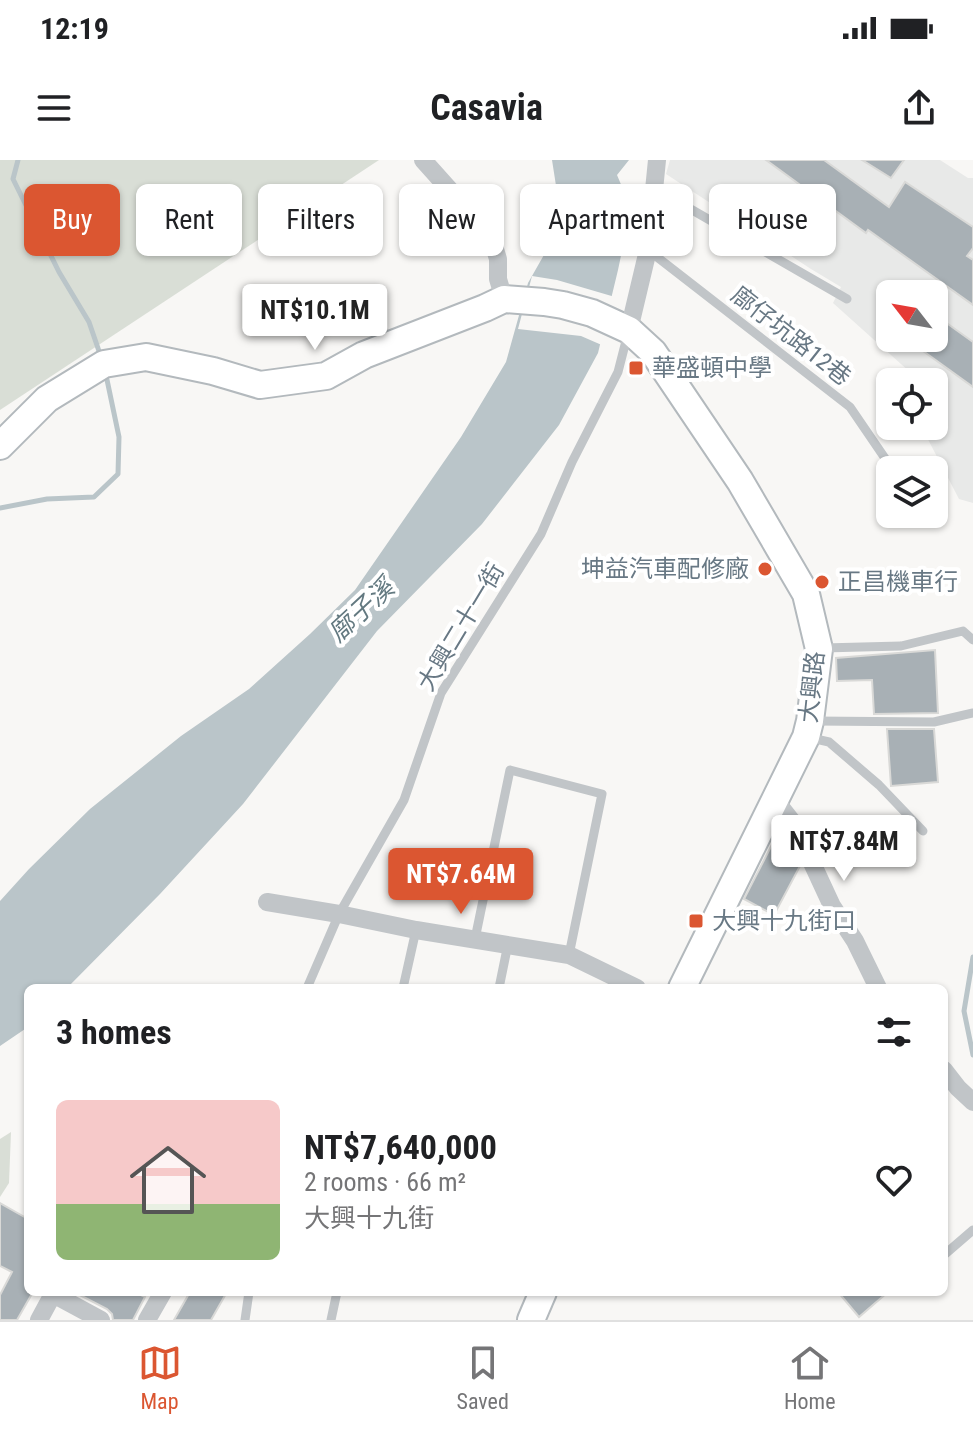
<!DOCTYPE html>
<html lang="en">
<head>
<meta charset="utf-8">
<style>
	body { margin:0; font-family:"Roboto Condensed","Noto Sans TC",sans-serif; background:#f2f2f2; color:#202124; height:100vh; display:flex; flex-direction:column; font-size:30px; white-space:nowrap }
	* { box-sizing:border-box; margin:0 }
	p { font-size:26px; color:#757577 }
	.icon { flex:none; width:44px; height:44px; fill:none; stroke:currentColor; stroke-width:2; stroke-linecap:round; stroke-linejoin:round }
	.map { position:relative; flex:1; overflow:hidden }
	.drawer { position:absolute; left:24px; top:824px; width:924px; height:312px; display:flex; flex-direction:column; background:#fff; border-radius:12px; box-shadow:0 2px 6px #0004 }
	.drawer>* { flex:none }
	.guide { position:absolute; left:24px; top:24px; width:926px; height:72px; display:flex; gap:16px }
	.needle { width:52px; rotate:301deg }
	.buttons { position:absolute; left:876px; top:120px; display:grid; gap:16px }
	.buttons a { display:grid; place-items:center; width:72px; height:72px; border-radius:12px; background:#fff; box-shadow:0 2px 6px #0004; font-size:40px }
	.price { position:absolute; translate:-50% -68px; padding:0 18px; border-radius:8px; background:#fff; color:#222; font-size:26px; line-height:52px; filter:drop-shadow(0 2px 4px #0008) }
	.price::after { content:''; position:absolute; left:50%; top:48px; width:24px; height:18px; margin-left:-12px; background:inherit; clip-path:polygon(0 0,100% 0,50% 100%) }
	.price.on { background:#db5631; color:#fff }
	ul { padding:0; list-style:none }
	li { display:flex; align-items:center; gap:24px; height:200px; padding:0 32px }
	li span { display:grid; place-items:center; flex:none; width:224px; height:160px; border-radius:12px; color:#555 }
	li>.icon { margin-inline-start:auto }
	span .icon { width:96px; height:96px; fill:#fffc; stroke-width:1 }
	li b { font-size:34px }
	h2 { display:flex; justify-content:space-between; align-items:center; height:96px; padding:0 32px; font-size:34px }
	.pill { padding:0 28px; border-radius:12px; background:#fff; box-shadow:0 2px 6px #0004; font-size:28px; line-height:72px }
	.pill.on { background:#db5631; color:#fff }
	.status { display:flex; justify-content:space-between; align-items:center; height:56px; padding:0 40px; background:#fff; direction:ltr }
	.status svg { height:22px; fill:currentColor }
	header { display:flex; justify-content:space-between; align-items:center; height:104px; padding:0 32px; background:#fff; font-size:36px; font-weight:700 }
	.tab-bar { display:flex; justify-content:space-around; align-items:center; height:112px; border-top:2px solid #e0e0e0; background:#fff; font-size:22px; color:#757577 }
	.tab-bar a { display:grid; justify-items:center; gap:4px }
	.tab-bar .on { color:#db5631 }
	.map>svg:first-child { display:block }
	.built { fill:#e8e9e8; fill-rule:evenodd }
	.green { fill:#d9ded6 }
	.water { fill:#bac5c9 }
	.pier { fill:#f8f7f5 }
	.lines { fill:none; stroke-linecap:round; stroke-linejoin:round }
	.stream { stroke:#bac5c9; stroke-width:5 }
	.building { fill:#a8b0b5; stroke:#d9d9d7; stroke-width:2 }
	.secondary-casing { stroke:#b3b9bd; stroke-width:30 }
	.service { stroke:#c1c5c8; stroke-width:9 }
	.minor { stroke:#c1c5c8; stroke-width:18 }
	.secondary { stroke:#fff; stroke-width:26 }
	.poi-dot { fill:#db5631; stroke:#fff; stroke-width:3 }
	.labels { text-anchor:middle; stroke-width:8; stroke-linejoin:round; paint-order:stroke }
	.street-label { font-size:24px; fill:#687884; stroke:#fff }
	.poi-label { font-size:24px; fill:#687884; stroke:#fff; text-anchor:start }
	.water-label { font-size:26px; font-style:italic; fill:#637980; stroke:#fff }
</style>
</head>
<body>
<div class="status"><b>12:19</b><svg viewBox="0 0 49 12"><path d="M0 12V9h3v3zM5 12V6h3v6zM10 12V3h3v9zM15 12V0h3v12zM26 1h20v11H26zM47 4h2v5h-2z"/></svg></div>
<header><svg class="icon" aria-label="menu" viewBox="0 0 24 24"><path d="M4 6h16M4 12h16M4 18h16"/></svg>Casavia<svg class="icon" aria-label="share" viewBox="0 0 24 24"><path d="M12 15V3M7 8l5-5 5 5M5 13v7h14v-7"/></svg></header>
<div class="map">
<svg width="973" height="1160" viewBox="0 0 973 1160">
	<rect width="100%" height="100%" fill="#f8f7f5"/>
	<path class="built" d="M670,0H940L968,18H973V343L959,339L921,266H934V222H921L833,143L841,127L811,109L666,14ZM890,134H934V178H890Z"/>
	<g class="green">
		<path d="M0,0H379L0,250Z"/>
		<path d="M11,972L9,1023L0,1037V979Z"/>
	</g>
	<path class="water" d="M552,0H629L617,15L631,48L618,110L598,193L559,265L482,364L377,471L243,644L160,734L67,828H28V867L0,886V741L29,709L90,649L181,576L249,529L310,474L355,430L461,277L506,202L528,123L553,79L557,32Z"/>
	<path class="pier" d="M532,116L557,120L615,137L604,186L581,176L518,169Z"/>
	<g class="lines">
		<g class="stream">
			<path d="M18,0L13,19L59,112L89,162L101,197"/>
			<path d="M0,348L47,339L94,337L118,314L119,277L106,215"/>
			<path d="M973,797L964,851L973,895"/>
		</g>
	</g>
	<g class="building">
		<path d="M766,0H824L889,47L905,22L973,67V88L967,96L973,100V145L868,70L866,73Z"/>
		<path d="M862,0H904L891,18Z"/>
		<path d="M934,154L973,182V227L905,178H934Z"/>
		<path d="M935,490L938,553L874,554L872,520L837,521L836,498Z"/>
		<path d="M887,569H934L938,622L891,626Z"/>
		<path d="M781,667L800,706L774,755L744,739Z"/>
		<path d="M0,1043L28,1059V1132H33L17,1160H0V1135L12,1112L0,1106Z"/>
		<path d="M74,1132H135L145,1137L133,1160H113L112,1154L107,1149Z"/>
		<path d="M190,1132H227L211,1160H174Z"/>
		<path d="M838,1132H888L859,1157Z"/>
	</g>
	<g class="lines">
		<defs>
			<g id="secondary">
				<path d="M0,286L47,239L104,204L146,197L213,211L260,225L326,216L364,195L485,148L504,139L544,142L563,145L592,153L629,170L653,192L740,321L806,434L819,489L810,561L806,577L682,828"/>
				<path d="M531,1160L543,1132"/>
			</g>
		</defs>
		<use href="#secondary" class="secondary-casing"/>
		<g class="service">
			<path d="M654,28L847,139"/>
			<path d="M648,90L850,247L893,310"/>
			<path d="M823,488L901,486L963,471L973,480"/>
			<path d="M814,561L934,562L973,553"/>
			<path d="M807,577L829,582L879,625L923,671"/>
			<path d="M475,779L510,610L602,634L569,795"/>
			<path d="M307,828L339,754L404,640L441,533L541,374L572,302L618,212L628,173"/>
			<path d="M403,828L416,770"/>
			<path d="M499,828L508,784"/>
			<path d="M944,1095L973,1070"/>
			<path d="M245,1160L249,1132"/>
			<path d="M331,1160L337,1132"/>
		</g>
		<g class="minor">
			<path d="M423,0L491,76L498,99V119L504,139"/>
			<path d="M629,170L648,90L657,0"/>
			<path d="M776,641L794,664L832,746L855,781L878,828"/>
			<path d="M267,742L339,754L416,770L569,795L637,828"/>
			<path d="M944,910L958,928L973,942"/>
			<path d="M39,1160L53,1134L101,1160"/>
			<path d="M147,1160L163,1132"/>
		</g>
		<use href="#secondary" class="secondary"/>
	</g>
	<g class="poi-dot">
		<rect x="628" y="200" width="16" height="16" rx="4"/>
		<circle cx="765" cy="409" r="8"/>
		<circle cx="822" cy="422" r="8"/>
		<rect x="688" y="753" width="16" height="16" rx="4"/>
	</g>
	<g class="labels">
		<g class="street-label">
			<text transform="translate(791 176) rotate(38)" y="8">廍仔坑路12巷</text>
			<text transform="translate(461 467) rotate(-59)" y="8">大興二十一街</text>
			<text transform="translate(812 527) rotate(-84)" y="8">大興路</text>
		</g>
		<g class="poi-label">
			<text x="652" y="216">華盛頓中學</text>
			<text x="749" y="417" text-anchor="end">坤益汽車配修廠</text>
			<text x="838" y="430">正昌機車行</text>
			<text x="712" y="769">大興十九街口</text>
		</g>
		<g class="water-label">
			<text transform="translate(361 450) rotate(-43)" y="9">廍子溪</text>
		</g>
	</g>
</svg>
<div class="buttons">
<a><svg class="needle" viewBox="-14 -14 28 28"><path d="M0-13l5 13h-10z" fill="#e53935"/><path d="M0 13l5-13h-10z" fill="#757577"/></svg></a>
<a><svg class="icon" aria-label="locate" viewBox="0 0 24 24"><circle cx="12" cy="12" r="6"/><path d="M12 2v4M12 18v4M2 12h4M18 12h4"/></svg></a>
<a><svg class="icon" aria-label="layers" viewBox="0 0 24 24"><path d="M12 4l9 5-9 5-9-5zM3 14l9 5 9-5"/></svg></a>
</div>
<b class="price" style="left:315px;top:192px">NT$10.1M</b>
<b class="price" style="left:844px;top:723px">NT$7.84M</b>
<b class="price on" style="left:461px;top:756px">NT$7.64M</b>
<div class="guide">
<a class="pill on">Buy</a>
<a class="pill">Rent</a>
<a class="pill">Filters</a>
<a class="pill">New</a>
<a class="pill">Apartment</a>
<a class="pill">House</a>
</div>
<section class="drawer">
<h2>3 homes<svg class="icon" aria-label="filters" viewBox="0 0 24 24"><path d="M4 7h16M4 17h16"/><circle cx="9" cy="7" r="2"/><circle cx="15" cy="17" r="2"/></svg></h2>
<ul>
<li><span style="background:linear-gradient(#f6c9c9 65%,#8fb573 0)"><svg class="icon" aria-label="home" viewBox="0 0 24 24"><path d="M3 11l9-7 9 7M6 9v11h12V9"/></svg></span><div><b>NT$7,640,000</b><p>2 rooms · 66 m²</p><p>大興十九街</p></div><svg class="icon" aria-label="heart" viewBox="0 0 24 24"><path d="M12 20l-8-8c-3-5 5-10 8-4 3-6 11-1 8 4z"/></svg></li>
</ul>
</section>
</div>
<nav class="tab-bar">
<a class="on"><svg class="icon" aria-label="map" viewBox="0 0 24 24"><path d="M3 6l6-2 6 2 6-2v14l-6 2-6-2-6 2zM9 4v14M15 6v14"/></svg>Map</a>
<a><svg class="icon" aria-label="saved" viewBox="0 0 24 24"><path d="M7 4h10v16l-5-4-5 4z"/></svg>Saved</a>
<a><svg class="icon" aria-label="home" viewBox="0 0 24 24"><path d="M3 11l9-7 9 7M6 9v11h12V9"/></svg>Home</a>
</nav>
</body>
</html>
